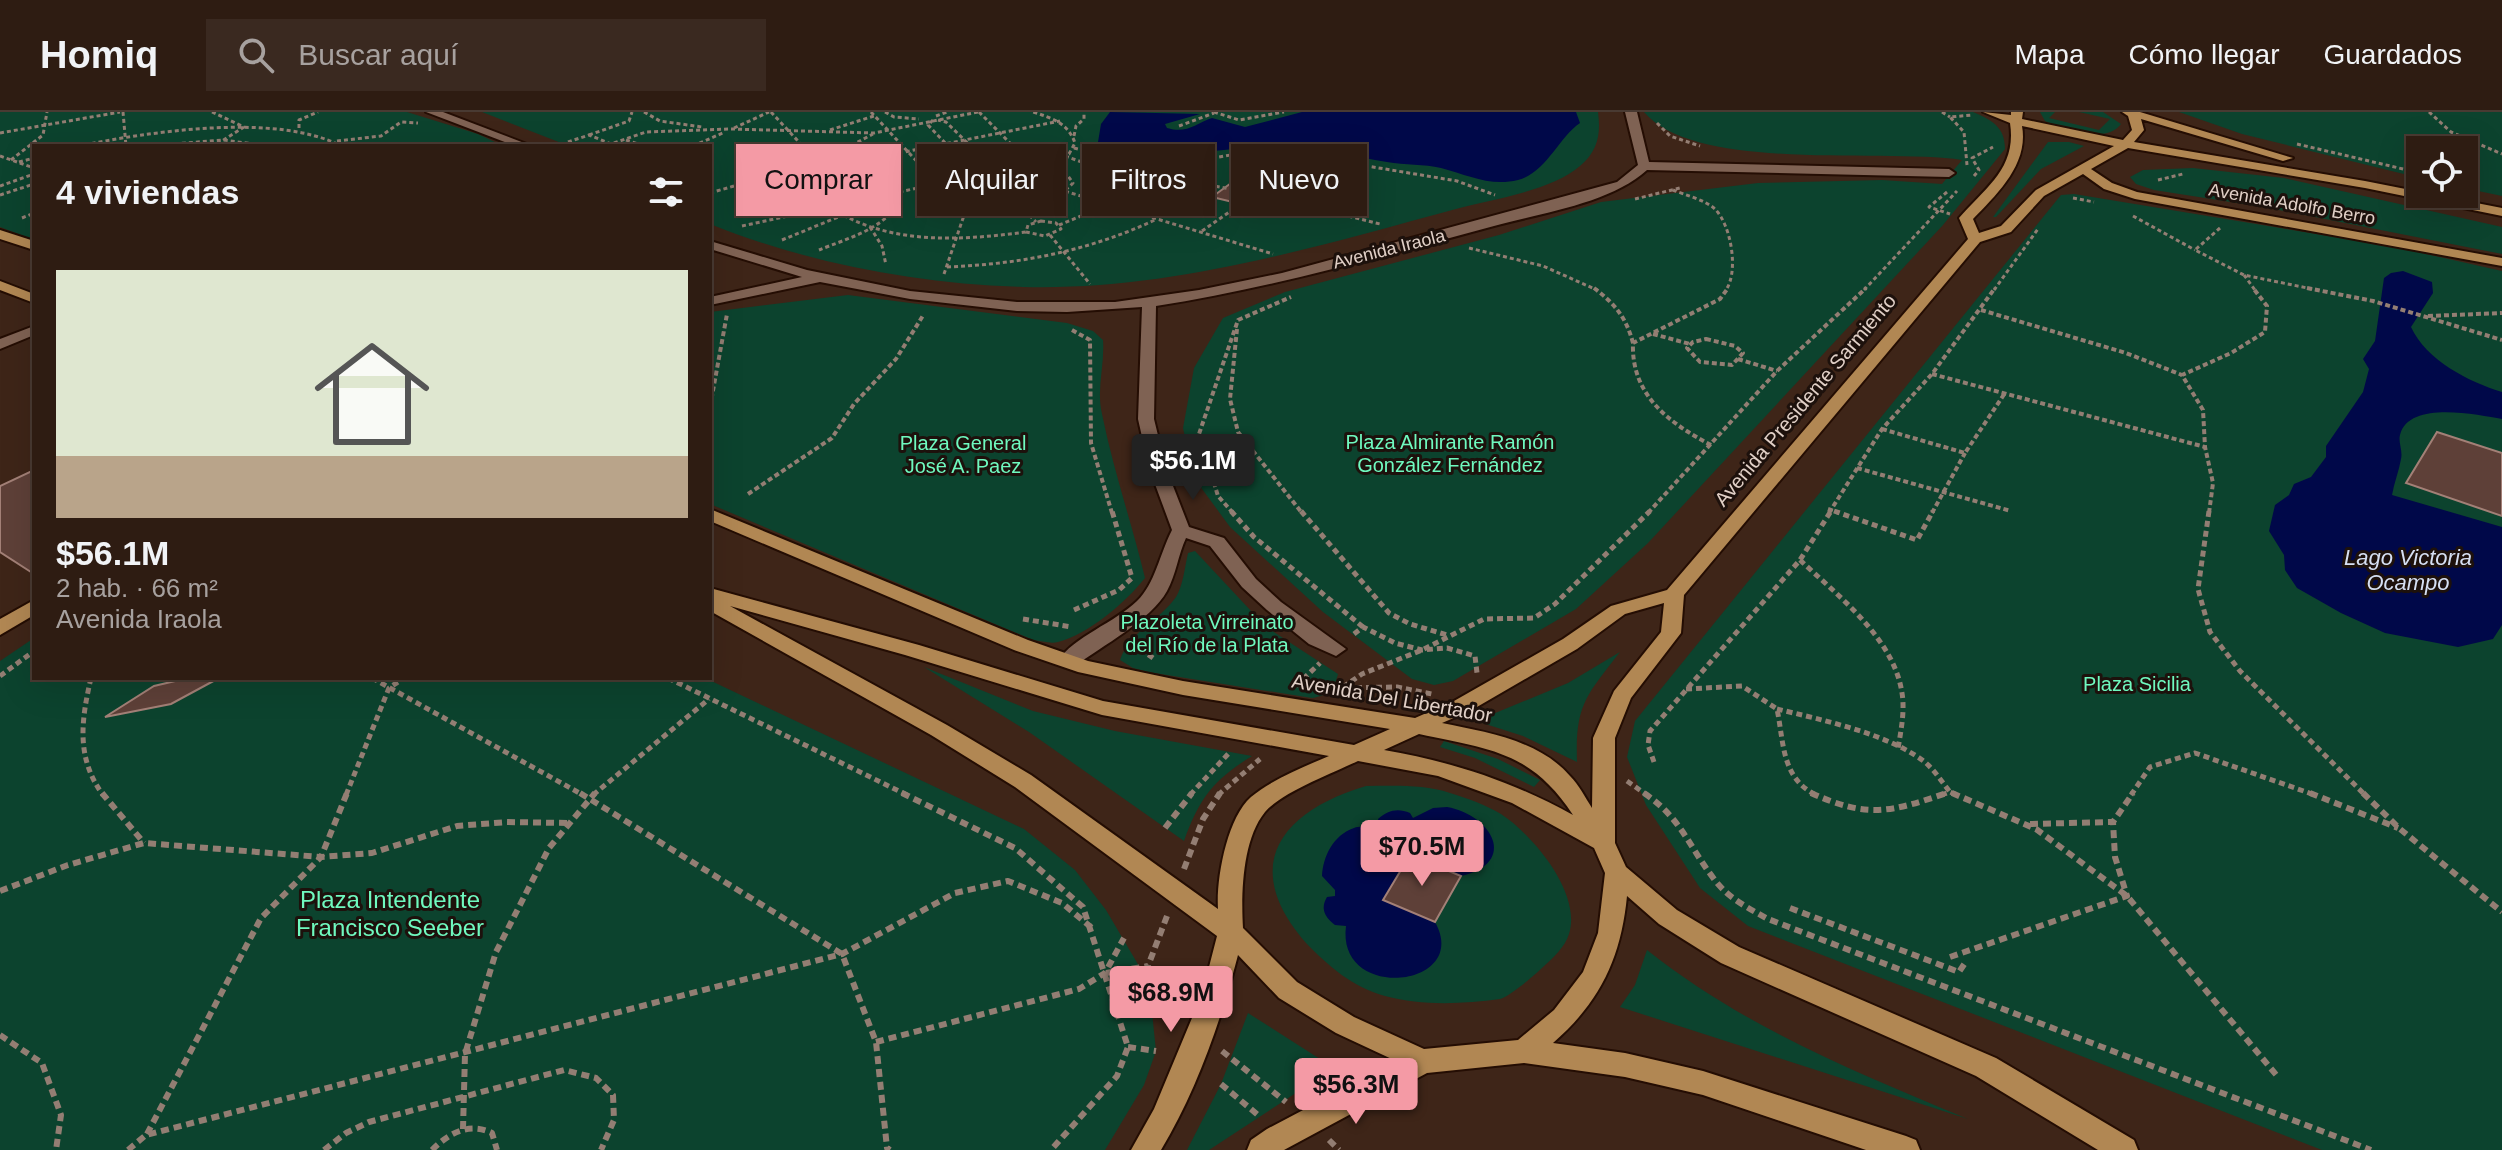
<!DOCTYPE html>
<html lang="es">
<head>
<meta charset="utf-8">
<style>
	body { margin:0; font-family:Helvetica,sans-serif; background:#3a2920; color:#f1f3f6; height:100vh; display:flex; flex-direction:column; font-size:30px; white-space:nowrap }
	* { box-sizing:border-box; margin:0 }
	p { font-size:26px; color:#a7a19f }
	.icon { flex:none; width:44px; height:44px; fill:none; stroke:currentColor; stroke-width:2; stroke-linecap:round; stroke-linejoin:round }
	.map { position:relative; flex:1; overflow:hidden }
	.panel { position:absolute; left:32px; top:32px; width:680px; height:536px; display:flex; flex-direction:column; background:#2e1c12; border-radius:0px; box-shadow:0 8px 32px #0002,0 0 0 2px #493a32 }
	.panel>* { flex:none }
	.hud { position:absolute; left:736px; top:32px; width:760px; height:72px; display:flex; gap:16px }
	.fabs { position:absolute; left:2406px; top:24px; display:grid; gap:16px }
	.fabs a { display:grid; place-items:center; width:72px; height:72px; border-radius:0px; background:#2e1c12; box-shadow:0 8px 32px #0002,0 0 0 2px #493a32; font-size:40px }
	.price { position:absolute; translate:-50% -68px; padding:0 18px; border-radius:8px; background:#f49aa5; color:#111; font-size:26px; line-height:52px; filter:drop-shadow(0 2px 4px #0008) }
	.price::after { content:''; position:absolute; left:50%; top:48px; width:24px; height:18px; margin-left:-12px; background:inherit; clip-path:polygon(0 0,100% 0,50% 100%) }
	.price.on { background:#222; color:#fff }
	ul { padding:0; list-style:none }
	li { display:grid; align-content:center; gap:16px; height:424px; padding:0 24px }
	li+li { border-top:2px solid #493a32 }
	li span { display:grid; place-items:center; height:248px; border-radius:0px; color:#555 }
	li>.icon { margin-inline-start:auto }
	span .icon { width:144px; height:144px; fill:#fffc; stroke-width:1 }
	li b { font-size:34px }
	h2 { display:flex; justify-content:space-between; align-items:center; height:96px; padding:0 24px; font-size:34px }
	.pill { padding:0 28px; border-radius:0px; background:#2e1c12; box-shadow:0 8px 32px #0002,0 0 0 2px #493a32; font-size:28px; line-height:72px }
	.pill.on { background:#f49aa5; color:#111 }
	header { display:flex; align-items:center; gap:48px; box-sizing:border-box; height:112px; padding:0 40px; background:#2e1c12; border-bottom:2px solid #493a32 }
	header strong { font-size:38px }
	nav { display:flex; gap:44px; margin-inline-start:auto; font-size:28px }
	.search { width:560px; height:72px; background:#3a2920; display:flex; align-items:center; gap:20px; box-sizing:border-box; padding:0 28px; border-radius:0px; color:#a7a19f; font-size:30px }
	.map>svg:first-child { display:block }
	.green { fill:#0c432e }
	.water { fill:#000849 }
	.building { fill:#5e4038; stroke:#a38077; stroke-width:2 }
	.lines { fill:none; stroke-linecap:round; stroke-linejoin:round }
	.minor-casing { stroke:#240d03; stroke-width:4 }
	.major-casing { stroke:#240d03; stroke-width:4 }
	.path-far3 { stroke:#937e73; stroke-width:3; stroke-dasharray:4 3; stroke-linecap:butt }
	.path-far2 { stroke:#937e73; stroke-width:4; stroke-dasharray:5 3; stroke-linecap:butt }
	.path-far1 { stroke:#937e73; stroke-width:5; stroke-dasharray:6 4; stroke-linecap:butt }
	.path { stroke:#937e73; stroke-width:6; stroke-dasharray:8 5; stroke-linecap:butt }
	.minor { fill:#7f6253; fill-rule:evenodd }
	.major { fill:#b18753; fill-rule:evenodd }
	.labels { text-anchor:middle; stroke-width:6; stroke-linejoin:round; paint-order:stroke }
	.far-street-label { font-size:18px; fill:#e1d0c7; stroke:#1d110c }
	.street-label { font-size:20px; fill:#e1d0c7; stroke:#1d110c }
	.park-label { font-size:20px; fill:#6ff9bf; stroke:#1d110c }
	.water-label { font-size:22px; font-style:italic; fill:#d5dff3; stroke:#1d110c }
	.near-park-label { font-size:24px; fill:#6ff9bf; stroke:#1d110c }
</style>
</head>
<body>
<header>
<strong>Homiq</strong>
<div class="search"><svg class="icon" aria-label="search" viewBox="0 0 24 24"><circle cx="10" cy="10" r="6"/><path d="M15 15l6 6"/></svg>Buscar aquí</div>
<nav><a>Mapa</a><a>Cómo llegar</a><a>Guardados</a></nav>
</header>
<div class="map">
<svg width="2502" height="1038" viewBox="0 0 2502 1038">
	<rect width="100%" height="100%" fill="#3e2518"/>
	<g class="green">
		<path d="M0,0H407L478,22L503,34H34V128L0,115Z"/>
		<path d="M482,0H1598C1601,22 1598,39 1580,54C1551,79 1493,87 1456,97C1315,135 1170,179 1023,175C918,172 807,151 710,112V34H569Z"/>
		<path d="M1644,0H1973C1992,8 2005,15 2005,37L1943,113L1648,431L1576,497L1453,569L1434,573L1412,567L1323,500L1230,415L1194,366L1183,316L1194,256L1223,206L1285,180L1499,123L1601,90L1758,71L1882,68L1942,72L1962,48C1885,36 1695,61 1644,0Z"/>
		<path d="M2040,0H2055L2049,6L2099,18L2110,7L2079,0H2103L2121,12C2107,32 2064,18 2045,9Z"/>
		<path d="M2179,0H2502V84L2464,76V38H2420V66L2242,22Z"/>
		<path d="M2048,30H2069L2084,34L2041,57L1996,105H1993Z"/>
		<path d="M2193,56L2284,66L2502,115V142L2269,96L2154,78L2136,72L2130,65L2143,58Z"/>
		<path d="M2074,82L2395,135L2502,159V1038H2322L1748,814L1700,776L1646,693L1627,645L1635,609L2061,83Z"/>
		<path d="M848,183L1067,211L1093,219L1103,228C1105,253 1096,277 1102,302C1113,357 1132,412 1145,466C1126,490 1089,522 1058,530C1051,532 1041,529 1033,528L710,392V200Z"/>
		<path d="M1195,439L1266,515L1338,562C1334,578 1329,583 1312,586L1148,560L1133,556L1120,548C1130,519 1159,509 1176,485C1183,474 1185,454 1188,441Z"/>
		<path d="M34,526V566H705L1024,717L1075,758L1106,798L1149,871L1156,939L1144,973L1105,1038H0V549Z"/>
		<path d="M1620,540C1586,584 1575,593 1577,650L1523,624L1476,609L1568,571Z"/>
		<path d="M924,555L1033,599L1115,619L1252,644C1213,668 1199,687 1184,729L1029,620Z"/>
		<path d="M1444,629L1498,647L1540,668L1534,675L1475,646L1440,635Z"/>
		<path d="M1366,674C1395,674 1423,672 1450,681C1467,686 1486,693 1501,702C1533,723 1582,781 1569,822C1565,835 1553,846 1543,855C1535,863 1509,885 1500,887C1462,892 1422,894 1385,884C1354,876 1328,854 1306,831C1238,753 1282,699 1366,674Z"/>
		<path d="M1647,838C1744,915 1855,960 1968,1007L1620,895L1635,873Z"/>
		<path d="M1248,901L1334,956L1209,1038H1187L1221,972Z"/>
	</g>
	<g class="water">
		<path d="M1110,0L1200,2L1165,12L1167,16C1187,22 1195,12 1212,6L1245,15L1302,0H1576L1580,11C1558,26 1547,60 1518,68C1490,75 1468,63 1441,56C1424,52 1405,53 1387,50C1355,45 1323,36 1291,34C1241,30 1139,59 1098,30L1101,12Z"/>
		<path d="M2403,159L2432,170L2433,181L2411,215C2426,248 2469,270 2502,280V307C2477,303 2409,288 2400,323C2398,330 2403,339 2401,347C2399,359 2394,371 2392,383L2502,415V513L2493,527L2458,535L2385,521L2341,501L2297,476L2285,458L2284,443L2269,419L2275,393L2289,383L2294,372L2311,365L2326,345V334L2363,280L2369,257L2363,247L2375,229L2384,166L2391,161Z"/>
		<path d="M1447,695C1492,703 1519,751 1461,764L1410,744L1384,788L1435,810C1472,876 1336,891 1346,814L1335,813C1325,805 1320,797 1327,785L1335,784V778L1322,764C1323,745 1333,723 1354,716C1362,713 1372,717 1380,714L1378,707C1388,698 1398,696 1410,701L1413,706L1433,696Z"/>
	</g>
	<g class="building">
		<path d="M1238,66L1295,79L1270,99L1212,85Z"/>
		<path d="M2437,320L2502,341V404L2406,371Z"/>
		<path d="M34,358V462L0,440V374Z"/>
		<path d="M188,566H219L171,592L105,605L154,574Z"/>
		<path d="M1410,743L1461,764L1435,810L1383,788Z"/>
	</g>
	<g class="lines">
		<defs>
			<g id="minor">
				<path d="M426,0H443L532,34H515Z"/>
				<path d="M1625,0H1637L1649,50L1949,57L1955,61L1949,65L1647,58C1611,91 1542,101 1494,114C1383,144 1271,176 1156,194L1154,307L1166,356L1189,415L1224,426L1256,467L1281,490L1346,537L1336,544L1309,532L1267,498L1242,475L1210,434L1186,426C1178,443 1176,463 1167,479C1151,508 1102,534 1075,554L1068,556L1058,549C1073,525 1116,510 1137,489C1155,472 1160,441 1172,418L1149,356L1138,307L1142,195L1067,200L1017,199L910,187L820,170L710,193V185L802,165L710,137V129L807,158L910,179L1017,190H1115L1199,178L1282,161L1617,70L1638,53Z"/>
				<path d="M34,214V223L0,237V227Z"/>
			</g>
			<g id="major">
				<path d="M1983,0L2011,3V0H2023L2022,7L2123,28L2132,18L2128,4L2122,0H2140L2293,46L2283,49L2141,7L2144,18L2134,30L2365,69L2502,96V104L2365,76L2128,36L2091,57L2112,71L2137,80L2502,146V154L2135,87L2104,77L2083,62L2044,84L2011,120L1980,130L1684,483L1681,521L1631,586L1615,626V731L1626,755L1677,798L1739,835L1996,946L2134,1028L2138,1038H2098L1976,964L1721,851L1659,812L1627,784C1621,846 1600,890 1553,931L1625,941L1703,959L1906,1024L1916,1028L1920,1038H1866L1703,983L1625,965L1524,951L1427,961L1284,1038H1247L1251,1028L1267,1017L1396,949L1336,921L1279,886L1238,843C1221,909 1196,980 1161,1038H1131L1154,997L1202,882L1217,824L1015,675L931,623L710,499V476L919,533L1103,589L1354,633L1390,617L1183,583L1078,560L1014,538L710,409V397L1028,528L1088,549L1183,569L1415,606L1454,589L1563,527L1611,494L1667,478L1968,127L1959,106C1986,75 2017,56 2010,11ZM2022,14L2114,34L2036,78L2001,114L1979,121L1973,107C1997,82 2029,52 2022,14ZM1664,491L1661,520L1614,579L1593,626L1592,696C1585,685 1579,673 1570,664C1539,628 1486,620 1442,611L1470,599L1577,537L1625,502ZM730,494L905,543L1102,603L1329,644C1303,655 1273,667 1251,685C1227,706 1216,767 1218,797L1031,663L947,613ZM1419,622C1489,637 1531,639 1573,703C1511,669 1453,650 1384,638ZM1358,649L1438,664L1512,691L1594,736L1605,761L1598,821L1583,860L1554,898L1518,928L1424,937L1354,905L1297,870L1243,816C1241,783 1242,728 1265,700C1282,680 1333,661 1358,649Z"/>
				<path d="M0,118L34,129V138L0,127Z"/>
				<path d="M0,169L34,182V191L0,178Z"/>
				<path d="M34,488V503L0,523V507Z"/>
			</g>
		</defs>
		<use href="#minor" class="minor-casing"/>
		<use href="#major" class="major-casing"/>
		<g class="path-far3">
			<path d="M123,0L126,34"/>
			<path d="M212,0L244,15L214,34"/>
			<path d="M644,0L660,9L702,15"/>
			<path d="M771,0L811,43"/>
			<path d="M871,0L936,70L973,77L1005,78L1024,67L1030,51"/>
			<path d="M885,0L894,5L919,7"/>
			<path d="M979,0L1030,51L1069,42L1075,31C1068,11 1052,6 1033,0"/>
			<path d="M1214,0L1239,8L1284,0"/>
			<path d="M1942,0L1950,5"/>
			<path d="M2429,0L2451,20L2502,42"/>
			<path d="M936,4L947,0"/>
			<path d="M933,8L928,13L968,55L983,59L988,51L946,10L938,8"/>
			<path d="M1657,11L1670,24L1700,34"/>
			<path d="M1179,14L1214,1"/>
			<path d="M299,16V8L318,0"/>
			<path d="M734,16L769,0"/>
			<path d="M830,18L874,4"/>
			<path d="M0,21L120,0"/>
			<path d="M589,23L629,9L632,0"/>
			<path d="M1074,24L1076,14L1084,7V0"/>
			<path d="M626,28L644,34"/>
			<path d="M337,29L381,24L401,10L418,11"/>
			<path d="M568,30L589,23L611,32L646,20L731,17L874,21L978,0"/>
			<path d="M2297,32L2420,61"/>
			<path d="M78,34C149,20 276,0 341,34"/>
			<path d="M147,34L223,28L270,34"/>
			<path d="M693,34L725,20"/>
			<path d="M1074,36L1111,45L1185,51L1242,41H1289L1457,69L1495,83"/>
			<path d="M821,40H839L864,48L865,55C840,76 809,79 780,64L779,57L787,49Z"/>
			<path d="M839,40L873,22"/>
			<path d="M0,44L34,56"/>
			<path d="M1065,44L1087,52L1243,79"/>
			<path d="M11,48L43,23L47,0"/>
			<path d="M829,48L841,50L845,55C830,67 814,70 798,59L808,51Z"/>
			<path d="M19,50L34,46"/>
			<path d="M1030,51L1066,61L1073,71C1041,105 972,112 932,90L936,72Z"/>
			<path d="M844,52L1060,9"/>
			<path d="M1967,53L1964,20L1950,5L1972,3"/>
			<path d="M998,59L1273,142"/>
			<path d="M829,64L843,103C899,133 965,128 1026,120"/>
			<path d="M1974,64L1979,58L1972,46L1993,35"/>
			<path d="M2158,68L2183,62"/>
			<path d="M0,74L34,62"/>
			<path d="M1254,77L1266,79L1268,82L1257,88L1242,84L1244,79Z"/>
			<path d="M1005,78L1036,110"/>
			<path d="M1262,78L1302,44"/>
			<path d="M1673,78C1685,83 1705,88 1715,97C1731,113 1739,159 1726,178"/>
			<path d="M1947,80L1929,95L1950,102"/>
			<path d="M710,81L751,69L799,61"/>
			<path d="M0,83L34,72"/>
			<path d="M1267,84L1380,112"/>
			<path d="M2073,86L2094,90"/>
			<path d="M1635,87L1680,76"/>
			<path d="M1109,92C1096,76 1096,61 1110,46"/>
			<path d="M787,103L808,74"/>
			<path d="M2133,104L2195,138"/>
			<path d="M22,106L34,101"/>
			<path d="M1041,109L1056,111L1061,117L1045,124L1026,120L1028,113Z"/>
			<path d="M1059,113C1075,107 1091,99 1107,93C1137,83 1166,82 1188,57L1185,51"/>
			<path d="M742,114L936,72"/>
			<path d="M870,115L882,134L886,153"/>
			<path d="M2220,116L2195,138L2244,163L2317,178"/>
			<path d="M1202,119L1248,87"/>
			<path d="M1050,123L1090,172"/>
			<path d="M782,128L843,103"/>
			<path d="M1469,136L1543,154L1597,178"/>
			<path d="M819,138C845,127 900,113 900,78L857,64"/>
			<path d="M947,155C1021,152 1089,139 1157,107"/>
			<path d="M944,162L973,77L972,65L977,62"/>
			<path d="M2244,163L2255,178"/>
			<path d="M1864,178L1957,79"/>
			<path d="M1994,178L2038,117"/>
		</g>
		<g class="path-far2">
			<path d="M1594,176C1615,192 1626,205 1633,231"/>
			<path d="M2307,176L2373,189L2502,228"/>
			<path d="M1981,198L2126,241L2182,263"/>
			<path d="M2428,204L2502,201"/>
			<path d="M1237,217L1230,287L1238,320L1302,401"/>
			<path d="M1072,218L1090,228L1091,331L1112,401"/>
			<path d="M1653,222L1690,232"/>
			<path d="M1706,227L1735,234L1743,241L1732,253L1700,250L1687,236L1693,230Z"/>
			<path d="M1738,247L1777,259"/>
			<path d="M1932,262L2205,335"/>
			<path d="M710,295L727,202"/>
			<path d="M1882,317L1965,341L2005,281"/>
			<path d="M1711,333C1669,311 1631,283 1633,231L1720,187L1728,176"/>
			<path d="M1857,356L2011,399"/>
			<path d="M748,382L832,326L854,292L896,247L924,202"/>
			<path d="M1828,397L1839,401"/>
			<path d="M1233,401L1218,384L1199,322L1238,208L1291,185"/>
			<path d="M1648,401L1777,259L1866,176"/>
			<path d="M1829,401L1882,317L1932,262L1995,176"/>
			<path d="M1932,401L1965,341"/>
			<path d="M2209,401L2213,371L2205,335L2203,298L2182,263L2231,241L2265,220L2267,194L2253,176"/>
		</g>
		<g class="path-far1">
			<path d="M1231,399L1254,425L1363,515"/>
			<path d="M1301,399L1389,501L1410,512L1447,523"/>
			<path d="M1834,399L1917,428L1933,399"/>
			<path d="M2209,399L2198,477L2210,520L2240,559L2365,683"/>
			<path d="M1800,448C1837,483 1894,526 1902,581C1905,599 1901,618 1898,637"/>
			<path d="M1074,498L1119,478L1132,466L1112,399"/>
			<path d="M1023,507L1072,515"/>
			<path d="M1354,522L1363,515L1395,531L1422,538L1447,536L1475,544L1477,561"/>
			<path d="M1132,531L1153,546"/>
			<path d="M0,564L34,539"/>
			<path d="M91,566C81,609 76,646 103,683"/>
			<path d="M372,566L583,683"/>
			<path d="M668,566L907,683"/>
			<path d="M1296,574L1320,551"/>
			<path d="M1343,575L1362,562L1422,538L1484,507L1534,506L1555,492L1650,399"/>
			<path d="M1336,576L1397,575L1432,582"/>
			<path d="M1686,577L1742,574L1777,597C1784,630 1781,666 1816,683"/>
			<path d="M1777,597C1822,608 1890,622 1926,651C1935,659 1942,670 1950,680"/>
			<path d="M1654,650L1648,633L1650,619L1800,448L1831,399"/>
			<path d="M1627,669L1647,683"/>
			<path d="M346,683L389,576L404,566"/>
			<path d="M593,683L709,587"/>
			<path d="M1190,683L1229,641"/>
			<path d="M1218,683L1260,647"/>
			<path d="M1941,683L1950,680L1957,683"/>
			<path d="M2131,683L2150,655L2195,641L2315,683"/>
		</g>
		<g class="path">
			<path d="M102,681L144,731"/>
			<path d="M580,681L842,842L876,930L887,1036L890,1038"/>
			<path d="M902,681L1015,736L1083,795L1128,935L1117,964L1051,1038"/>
			<path d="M1644,681C1681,706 1688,733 1714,767C1728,786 1748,796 1768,807L2371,1038"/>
			<path d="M1811,681C1869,707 1890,700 1947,681"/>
			<path d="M1952,681L2036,717L2127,784L2278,965"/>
			<path d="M2310,681L2398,716"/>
			<path d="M2363,681L2400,717L2502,800"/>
			<path d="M2030,712L2113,710L2133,681"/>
			<path d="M1165,716L1192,681"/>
			<path d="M1184,757L1203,707L1220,681"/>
			<path d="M0,779L68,753L144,731L321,745L372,741L457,714L507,710L569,711"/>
			<path d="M1790,796L1959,860L1965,851"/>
			<path d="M1167,804L1148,854L1168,905L1177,909"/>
			<path d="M1950,845L2127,784L2115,745L2113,710"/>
			<path d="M1106,861L1148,854"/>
			<path d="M0,923L42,951L61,1003L56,1038"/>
			<path d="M876,930L1079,877L1105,861L1124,826"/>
			<path d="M1128,935L1156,939"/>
			<path d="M1222,939L1286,990"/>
			<path d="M1221,972L1258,1003"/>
			<path d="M463,1017L465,942L496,840L549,736L595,681"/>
			<path d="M147,1022L261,806L321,745L347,681"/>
			<path d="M1329,1028L1339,1038"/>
			<path d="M128,1038L146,1023L842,842L955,781L1008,769L1062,791L1092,816"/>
			<path d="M324,1038L346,1021L369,1010L564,958L596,966L613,983L614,1008L601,1038"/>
			<path d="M432,1038C449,1021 469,1010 492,1021L497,1038"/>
		</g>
		<use href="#minor" class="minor"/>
		<use href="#major" class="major"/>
	</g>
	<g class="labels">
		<g class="far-street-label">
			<text transform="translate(2292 92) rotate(10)" y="6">Avenida Adolfo Berro</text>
			<text transform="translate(1389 137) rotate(-14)" y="6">Avenida Iraola</text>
		</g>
		<g class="street-label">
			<text transform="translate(1805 288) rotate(-50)" y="7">Avenida Presidente Sarmiento</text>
			<text transform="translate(1392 586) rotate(10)" y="7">Avenida Del Libertador</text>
		</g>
		<g class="park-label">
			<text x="1450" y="337">Plaza Almirante Ramón<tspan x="1450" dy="23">González Fernández</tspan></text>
			<text x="963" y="338">Plaza General<tspan x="963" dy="23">José A. Paez</tspan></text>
			<text x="1207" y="517">Plazoleta Virreinato<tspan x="1207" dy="23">del Río de la Plata</tspan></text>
			<text x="2137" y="579">Plaza Sicilia</text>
		</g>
		<g class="water-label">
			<text x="2408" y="453">Lago Victoria<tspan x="2408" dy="25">Ocampo</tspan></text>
		</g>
		<g class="near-park-label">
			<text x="390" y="796">Plaza Intendente<tspan x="390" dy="28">Francisco Seeber</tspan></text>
		</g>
	</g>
</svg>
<div class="fabs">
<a><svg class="icon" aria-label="locate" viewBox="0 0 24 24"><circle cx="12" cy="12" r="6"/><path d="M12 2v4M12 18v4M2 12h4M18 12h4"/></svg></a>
</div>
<b class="price on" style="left:1193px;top:390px">$56.1M</b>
<b class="price" style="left:1422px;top:776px">$70.5M</b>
<b class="price" style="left:1171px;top:922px">$68.9M</b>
<b class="price" style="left:1356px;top:1014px">$56.3M</b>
<div class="hud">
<a class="pill on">Comprar</a>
<a class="pill">Alquilar</a>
<a class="pill">Filtros</a>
<a class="pill">Nuevo</a>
</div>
<section class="panel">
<h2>4 viviendas<svg class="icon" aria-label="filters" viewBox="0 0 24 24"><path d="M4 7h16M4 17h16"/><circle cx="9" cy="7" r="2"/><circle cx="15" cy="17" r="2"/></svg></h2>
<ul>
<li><span style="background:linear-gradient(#dfe7d0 75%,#b9a48a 0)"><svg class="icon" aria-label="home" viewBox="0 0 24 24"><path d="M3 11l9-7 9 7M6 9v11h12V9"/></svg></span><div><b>$56.1M</b><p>2 hab. · 66 m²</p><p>Avenida Iraola</p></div></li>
</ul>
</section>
</div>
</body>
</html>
